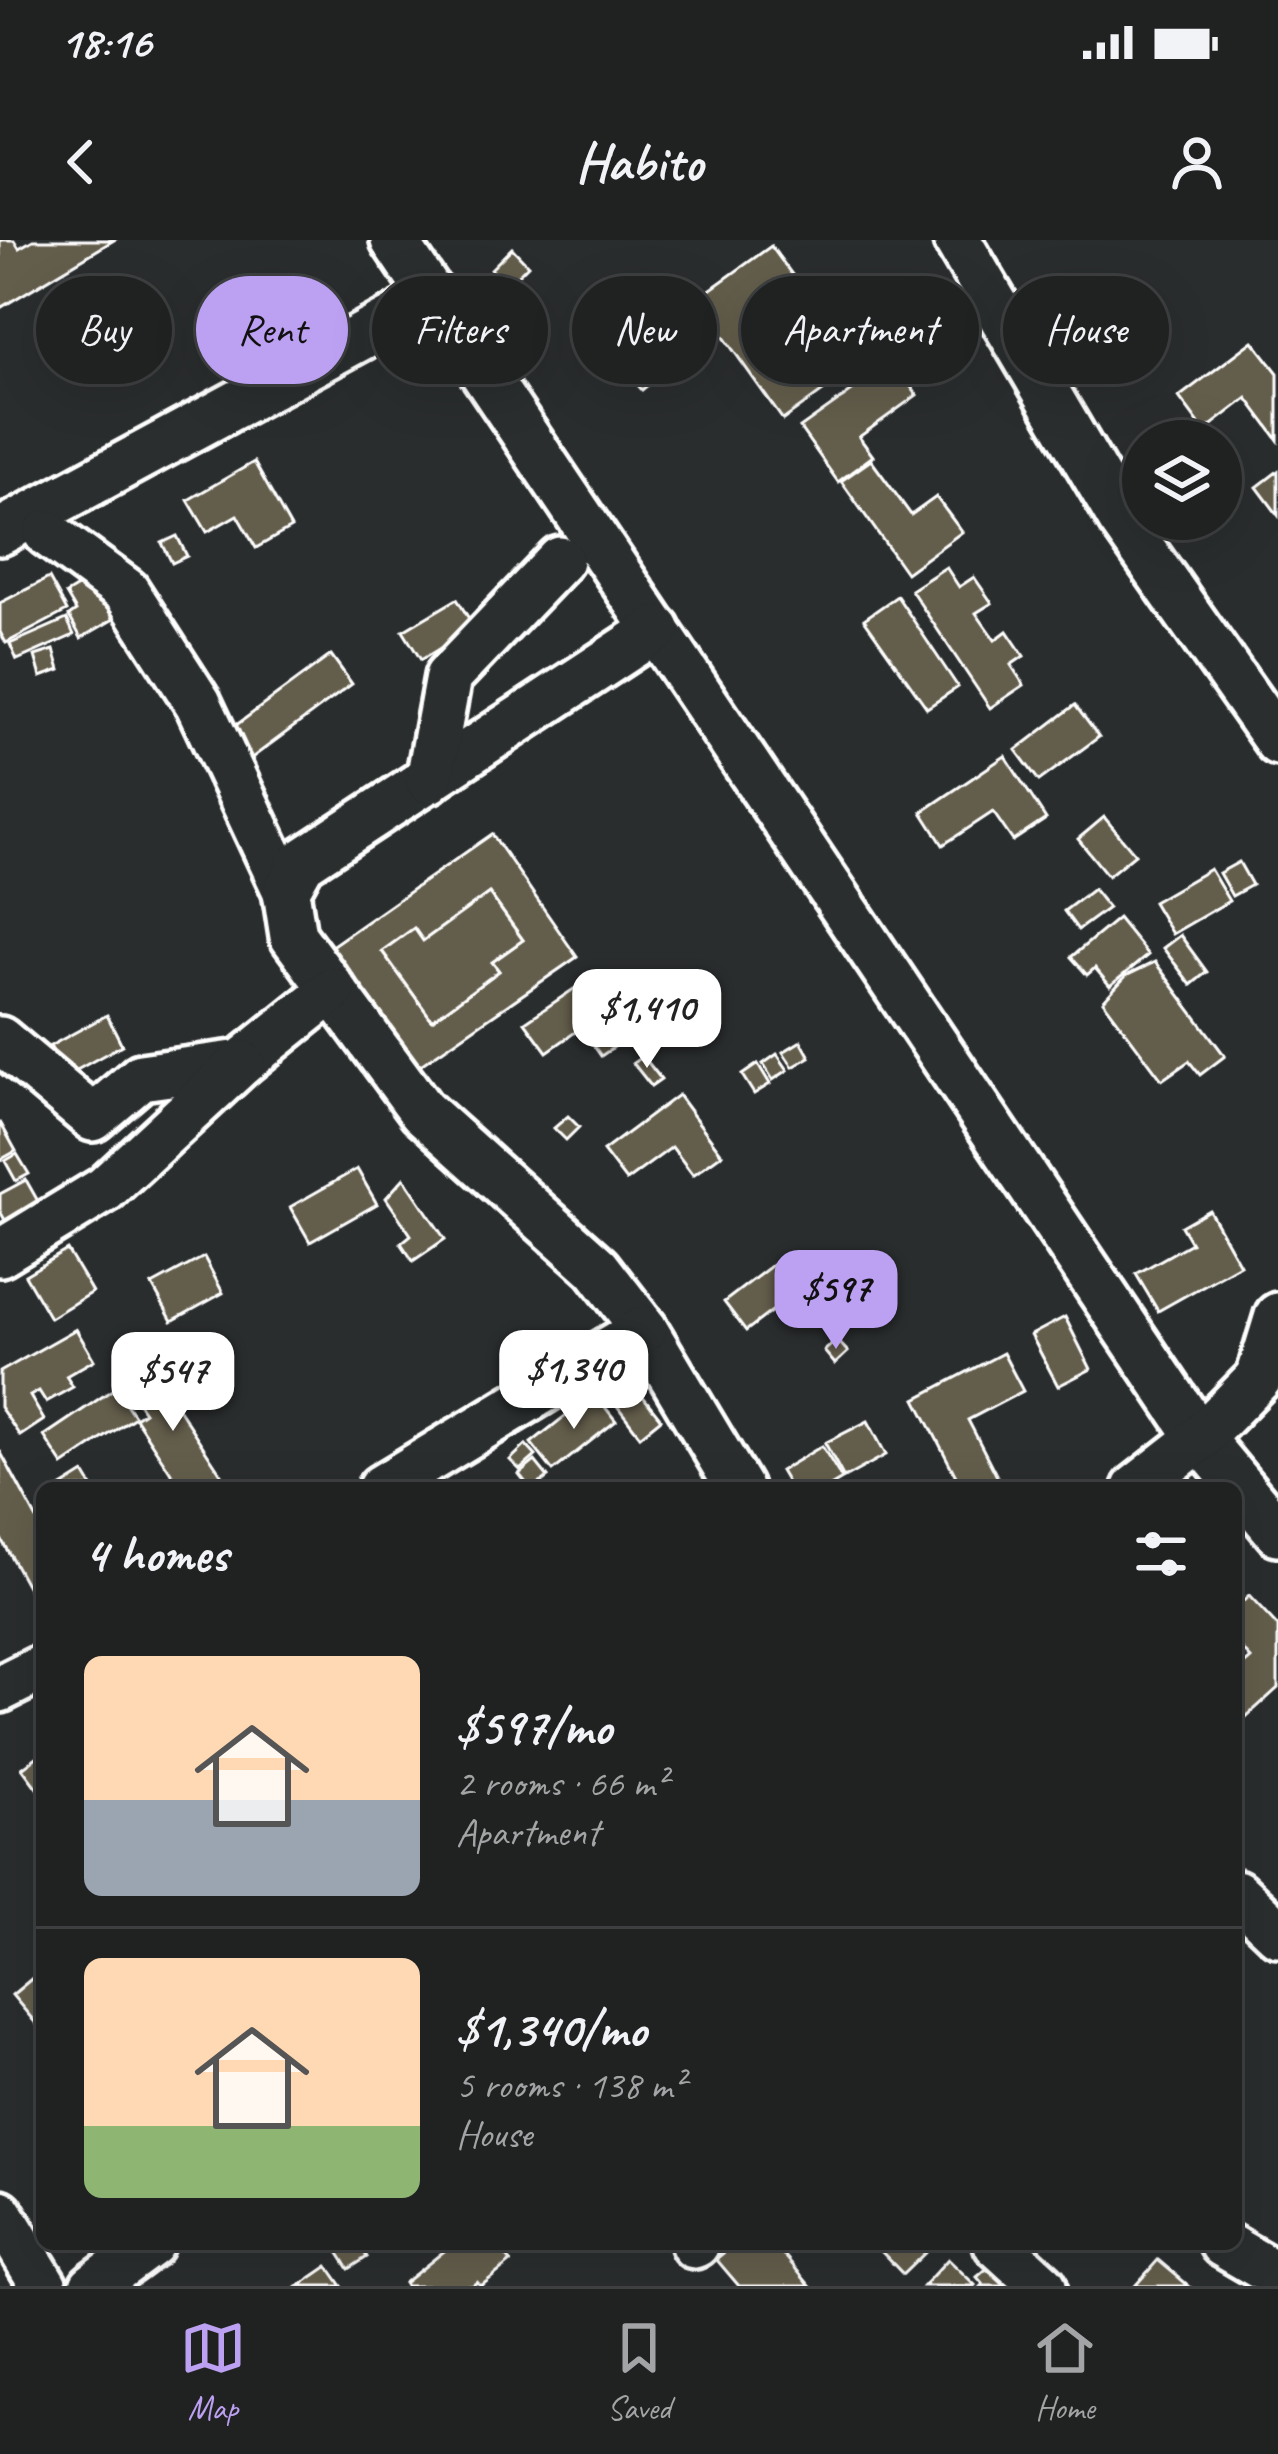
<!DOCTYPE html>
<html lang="en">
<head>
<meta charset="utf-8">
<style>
	body { margin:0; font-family:Caveat,sans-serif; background:#2d2f2f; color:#f1f3f6; height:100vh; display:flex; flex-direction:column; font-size:45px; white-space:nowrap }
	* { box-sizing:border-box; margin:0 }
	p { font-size:39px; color:#a2a4a5 }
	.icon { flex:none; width:66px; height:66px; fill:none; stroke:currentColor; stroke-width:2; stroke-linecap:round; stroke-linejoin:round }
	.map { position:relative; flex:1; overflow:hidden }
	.details { position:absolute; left:36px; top:1242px; width:1206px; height:768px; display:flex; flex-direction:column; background:#202222; border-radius:18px; box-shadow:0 12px 48px #0002,0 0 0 3px #3d3f40 }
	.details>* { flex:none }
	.top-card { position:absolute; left:36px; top:36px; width:1206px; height:108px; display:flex; gap:24px }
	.fabs { position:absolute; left:1122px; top:180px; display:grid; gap:24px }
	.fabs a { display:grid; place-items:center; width:120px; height:120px; border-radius:50%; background:#202222; box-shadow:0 12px 48px #0002,0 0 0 3px #3d3f40; font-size:60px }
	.price { position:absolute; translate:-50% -102px; padding:0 27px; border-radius:24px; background:#fff; color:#222; font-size:39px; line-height:78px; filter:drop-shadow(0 3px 6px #0008) }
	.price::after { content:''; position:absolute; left:50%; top:72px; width:36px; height:27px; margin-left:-18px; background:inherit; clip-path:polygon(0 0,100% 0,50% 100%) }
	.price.on { background:#bca0f2; color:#111 }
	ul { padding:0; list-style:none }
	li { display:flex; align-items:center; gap:36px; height:300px; padding:0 48px }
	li+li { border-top:3px solid #3d3f40 }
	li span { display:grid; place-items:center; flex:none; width:336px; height:240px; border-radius:18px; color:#555 }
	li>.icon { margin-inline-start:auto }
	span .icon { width:144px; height:144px; fill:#fffc; stroke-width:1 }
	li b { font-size:51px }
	h2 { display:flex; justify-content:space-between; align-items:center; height:144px; padding:0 48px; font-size:51px }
	.tag { padding:0 42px; border-radius:54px; background:#202222; box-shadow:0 12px 48px #0002,0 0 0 3px #3d3f40; font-size:42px; line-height:108px }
	.tag.on { background:#bca0f2; color:#111 }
	.status { display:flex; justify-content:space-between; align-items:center; height:84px; padding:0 60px; background:#202222; direction:ltr }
	.status svg { height:33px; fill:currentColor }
	header { display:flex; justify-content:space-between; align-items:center; height:156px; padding:0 48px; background:#202222; font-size:54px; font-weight:700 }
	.tab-bar { display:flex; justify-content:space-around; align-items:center; height:168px; border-top:3px solid #3d3f40; background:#202222; font-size:33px; color:#a2a4a5 }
	.tab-bar a { display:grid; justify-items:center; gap:6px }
	.tab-bar .on { color:#bca0f2 }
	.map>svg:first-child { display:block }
	.building { fill:#645d4c; stroke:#fff; stroke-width:3; fill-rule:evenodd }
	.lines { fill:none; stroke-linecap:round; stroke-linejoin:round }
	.minor-casing { stroke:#fff; stroke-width:54 }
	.minor { stroke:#2a2d2e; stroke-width:45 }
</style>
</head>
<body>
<div class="status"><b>18:16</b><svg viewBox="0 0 49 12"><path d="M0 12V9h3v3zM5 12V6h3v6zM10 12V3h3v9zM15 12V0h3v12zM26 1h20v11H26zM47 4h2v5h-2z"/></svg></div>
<header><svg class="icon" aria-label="back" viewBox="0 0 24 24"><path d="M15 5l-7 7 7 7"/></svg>Habito<svg class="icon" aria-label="person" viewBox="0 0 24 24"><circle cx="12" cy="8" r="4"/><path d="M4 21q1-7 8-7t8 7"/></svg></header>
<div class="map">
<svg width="1278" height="2046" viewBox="0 0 1278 2046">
	<rect width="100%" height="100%" fill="#2a2d2e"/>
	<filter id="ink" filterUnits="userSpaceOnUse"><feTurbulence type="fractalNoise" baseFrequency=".00833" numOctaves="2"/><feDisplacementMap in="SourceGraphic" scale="24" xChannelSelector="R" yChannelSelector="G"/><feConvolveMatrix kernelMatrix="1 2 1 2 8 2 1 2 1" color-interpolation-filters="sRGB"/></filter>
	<g filter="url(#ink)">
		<g class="building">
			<path d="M0,0H14L19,8L33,0H114L0,68Z"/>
			<path d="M771,6L793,36L753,66L796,125L819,109L841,138L783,180L697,59Z"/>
			<path d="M512,8L528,25L507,46L491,29Z"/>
			<path d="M505,47L518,67L496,82L483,61Z"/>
			<path d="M684,64L715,101L686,126L680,118L642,150L616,120Z"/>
			<path d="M1253,101L1278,133V200L1247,158L1204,191L1179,157Z"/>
			<path d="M893,122L917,155L859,197L873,216L838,242L800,188Z"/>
			<path d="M871,220L911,275L936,257L962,292L906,333L841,241Z"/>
			<path d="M254,222L291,288L256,308L237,275L207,292L188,260Z"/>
			<path d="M1278,231V275L1257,247Z"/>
			<path d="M177,296L187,316L172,323L162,303Z"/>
			<path d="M946,327L959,347L974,337L992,363L976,373L995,400L1007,391L1024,416L1011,425L1024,445L990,468L911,350Z"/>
			<path d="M96,336L119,376L81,398L69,376L76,371L66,354Z"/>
			<path d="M49,338L67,371L6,403L0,392V363Z"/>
			<path d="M897,356L958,447L927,468L864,379Z"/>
			<path d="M457,359L474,387L421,420L403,391Z"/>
			<path d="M67,379L74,395L17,420L10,404Z"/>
			<path d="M54,410L60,430L41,437L35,416Z"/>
			<path d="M331,415L352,444L245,523L224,494Z"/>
			<path d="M1075,465L1099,497L1039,541L1016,510Z"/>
			<path d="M1005,516L1046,579L1013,601L993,572L943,605L922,572Z"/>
			<path d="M1104,577L1135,614L1108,636L1078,599Z"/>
			<path d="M492,594L577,717L412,831L327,709ZM489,653L523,700L492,722L499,731L432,780L382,711L414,688L423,701Z"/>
			<path d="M1239,622L1252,645L1232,656L1219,633Z"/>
			<path d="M1210,629L1229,661L1172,694L1153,662Z"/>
			<path d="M1093,649L1108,668L1078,690L1064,671Z"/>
			<path d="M489,653L523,700L492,722L499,731L432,780L382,711L414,688L423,701Z"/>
			<path d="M1118,678L1148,715L1110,746L1095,728L1087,735L1071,717Z"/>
			<path d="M1180,695L1207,732L1191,745L1163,708Z"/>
			<path d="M1155,722L1225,816L1200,835L1189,821L1162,840L1103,761L1126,736Z"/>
			<path d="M593,736L633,794L601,816L581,788L547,812L525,782Z"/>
			<path d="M107,775L122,805L66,836L50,806Z"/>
			<path d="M801,801L810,817L793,827L783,812Z"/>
			<path d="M777,814L788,830L773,840L763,824Z"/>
			<path d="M643,816L661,839L651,846L633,823Z"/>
			<path d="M758,824L770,844L754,854L742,835Z"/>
			<path d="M678,855L722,914L693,935L672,907L626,941L603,911Z"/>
			<path d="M568,876L579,887L566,900L554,888Z"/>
			<path d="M0,882L16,911L0,920Z"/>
			<path d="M17,914L29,934L16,941L5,921Z"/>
			<path d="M357,929L377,964L310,1002L290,967Z"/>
			<path d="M404,938L445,999L413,1021L401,1003L411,995L386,958Z"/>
			<path d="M26,940L39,963L6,982L0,971V954Z"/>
			<path d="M1209,970L1240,1025L1158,1071L1136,1034L1191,1003L1181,986Z"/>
			<path d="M67,1010L92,1052L50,1078L25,1035Z"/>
			<path d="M784,1016L806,1045L746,1091L724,1062Z"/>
			<path d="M204,1017L223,1053L172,1081L152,1045Z"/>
			<path d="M1065,1077L1091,1129L1058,1146L1031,1095Z"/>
			<path d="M76,1089L94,1120L66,1136L73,1147L46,1162L39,1151L30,1156L44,1180L20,1196L0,1167V1132Z"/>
			<path d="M837,1100L848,1112L835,1124L824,1111Z"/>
			<path d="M1003,1113L1023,1151L968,1180L1003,1248H962L916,1159Z"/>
			<path d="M149,1124L230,1248H181L135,1178L144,1172L124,1142Z"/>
			<path d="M625,1134L661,1179L640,1196L605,1150Z"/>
			<path d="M115,1148L135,1177L63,1225L44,1196Z"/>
			<path d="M594,1153L616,1181L553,1231L531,1203Z"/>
			<path d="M868,1181L886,1215L844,1238L825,1203Z"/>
			<path d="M526,1205L536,1216L520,1230L510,1220Z"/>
			<path d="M822,1206L842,1239L827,1248H790L780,1231Z"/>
			<path d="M0,1211L42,1289V1355L34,1359L0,1297Z"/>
			<path d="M535,1221L548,1237L534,1248H530L519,1234Z"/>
			<path d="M84,1233L93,1248H60Z"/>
			<path d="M1249,1356L1278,1387V1448L1236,1486V1432L1251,1419L1236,1403V1368Z"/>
			<path d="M42,1513V1555L22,1528Z"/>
			<path d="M42,1730V1782L38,1786L12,1755Z"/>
			<path d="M333,2004H359L367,2017L349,2029Z"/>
			<path d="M453,2004H497L511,2022L481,2046L477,2042L472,2046H406L404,2043Z"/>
			<path d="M734,2004H775L810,2046H739L716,2019Z"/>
			<path d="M884,2004H934L903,2034L879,2009Z"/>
			<path d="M948,2019L975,2045L974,2046H923Z"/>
			<path d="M1158,2020L1189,2046H1135Z"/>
			<path d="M992,2024L1012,2046H981L983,2044L977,2037Z"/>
			<path d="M328,2026L342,2046H299Z"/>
		</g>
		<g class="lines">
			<defs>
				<g id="minor">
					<path d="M394,0L1200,1198L1278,1292"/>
					<path d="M957,0L1121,279L1278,502"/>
					<path d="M0,292L435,57"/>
					<path d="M47,293L126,351L198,463L286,651"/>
					<path d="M657,389L302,622L286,651L293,696L422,871L597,1028L644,1089L739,1248"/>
					<path d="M429,540L448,437L560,320"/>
					<path d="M0,800L93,878L141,837L241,823L332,750"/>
					<path d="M0,1013L105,949L241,823"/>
					<path d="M381,1248L644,1089"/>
					<path d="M1136,1248L1200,1198L1259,1138L1278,1076"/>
					<path d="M0,1449L42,1428"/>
					<path d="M1236,1653L1278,1693"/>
					<path d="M0,1973L44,2046"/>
					<path d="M997,2004L1043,2046"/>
					<path d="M1223,2004L1278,2036"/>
					<path d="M694,2005L696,2004"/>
					<path d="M93,2046L150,2004"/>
				</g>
			</defs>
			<use href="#minor" class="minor-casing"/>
			<use href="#minor" class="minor"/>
		</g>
	</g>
</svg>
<div class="fabs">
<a><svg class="icon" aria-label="layers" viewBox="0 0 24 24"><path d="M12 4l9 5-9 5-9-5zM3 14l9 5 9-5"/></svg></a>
</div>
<b class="price" style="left:647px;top:831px">$1,410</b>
<b class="price on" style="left:836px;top:1112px">$597</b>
<b class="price" style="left:574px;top:1192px">$1,340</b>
<b class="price" style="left:173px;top:1194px">$547</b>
<div class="top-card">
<a class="tag">Buy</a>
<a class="tag on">Rent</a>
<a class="tag">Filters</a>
<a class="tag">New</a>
<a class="tag">Apartment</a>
<a class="tag">House</a>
</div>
<section class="details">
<h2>4 homes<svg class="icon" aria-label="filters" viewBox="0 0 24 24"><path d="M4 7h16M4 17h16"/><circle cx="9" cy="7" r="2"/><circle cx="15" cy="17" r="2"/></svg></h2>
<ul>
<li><span style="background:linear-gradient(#ffd9b3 60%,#9aa5b1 0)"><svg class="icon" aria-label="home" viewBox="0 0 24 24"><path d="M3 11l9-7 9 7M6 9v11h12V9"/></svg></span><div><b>$597/mo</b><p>2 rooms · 66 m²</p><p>Apartment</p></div></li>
<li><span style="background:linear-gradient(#ffd9b3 70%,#8fb573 0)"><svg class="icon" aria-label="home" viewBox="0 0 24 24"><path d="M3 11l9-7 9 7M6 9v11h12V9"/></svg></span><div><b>$1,340/mo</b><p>5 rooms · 138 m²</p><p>House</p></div></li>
</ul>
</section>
</div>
<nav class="tab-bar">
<a class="on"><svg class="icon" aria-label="map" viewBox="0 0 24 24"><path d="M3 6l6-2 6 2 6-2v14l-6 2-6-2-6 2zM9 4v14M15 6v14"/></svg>Map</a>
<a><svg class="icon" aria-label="saved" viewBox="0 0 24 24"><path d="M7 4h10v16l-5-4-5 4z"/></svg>Saved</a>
<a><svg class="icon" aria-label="home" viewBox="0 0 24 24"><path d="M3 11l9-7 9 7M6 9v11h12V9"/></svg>Home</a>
</nav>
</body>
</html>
